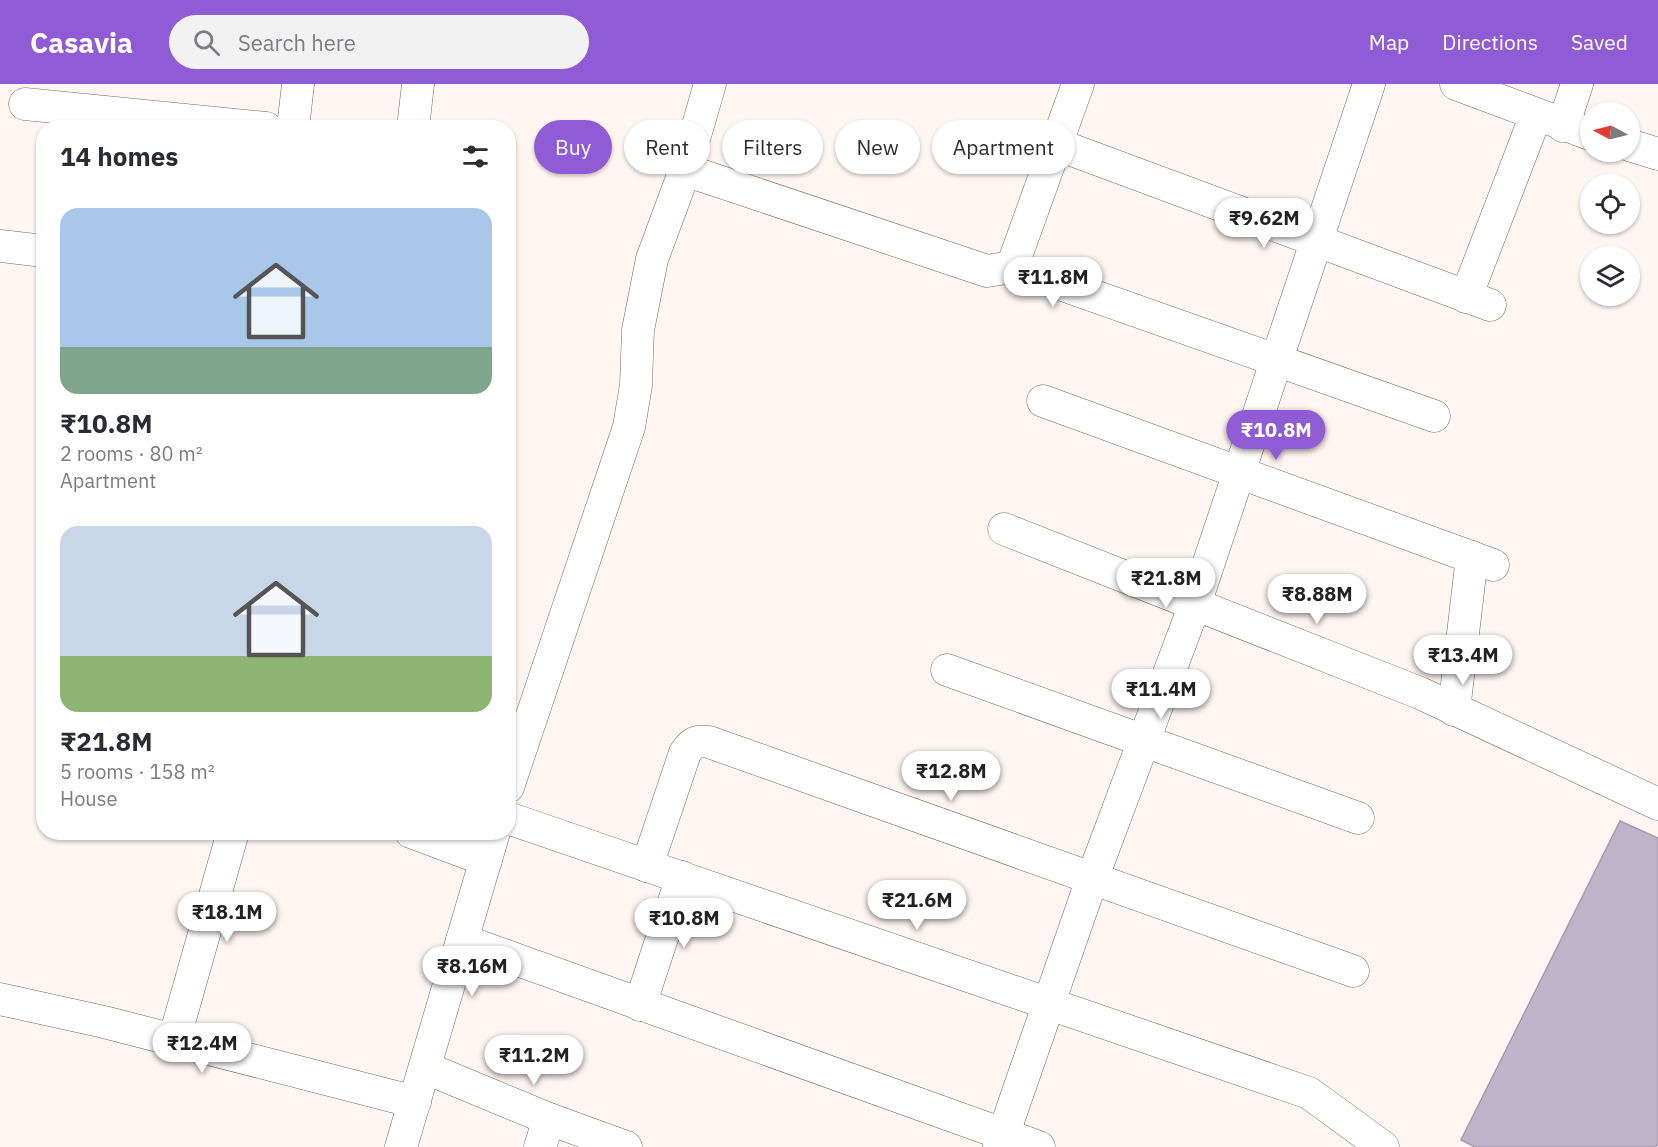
<!DOCTYPE html>
<html lang="en">
<head>
<meta charset="utf-8">
<style>
	body { margin:0; font-family:"IBM Plex Sans",sans-serif; background:#f2f2f3; color:#2b2b33; height:100vh; display:flex; flex-direction:column; font-size:22px; white-space:nowrap }
	* { box-sizing:border-box; margin:0 }
	p { font-size:20px; color:#7c7c81 }
	.icon { flex:none; width:33px; height:33px; fill:none; stroke:currentColor; stroke-width:2; stroke-linecap:round; stroke-linejoin:round }
	.map { position:relative; flex:1; overflow:hidden }
	.side { position:absolute; left:36px; top:36px; width:480px; height:720px; display:flex; flex-direction:column; background:#fff; border-radius:24px; box-shadow:0 2px 4px #0004 }
	.side>* { flex:none }
	.hud { position:absolute; left:534px; top:36px; width:570px; height:54px; display:flex; gap:12px }
	.needle { width:39px; rotate:277deg }
	.tools { position:absolute; left:1580px; top:18px; display:grid; gap:12px }
	.tools a { display:grid; place-items:center; width:60px; height:60px; border-radius:50%; background:#fff; box-shadow:0 2px 4px #0004; font-size:30px }
	.price { position:absolute; translate:-50% -51px; padding:0 14px; border-radius:21px; background:#fff; color:#222; font-size:20px; line-height:39px; filter:drop-shadow(0 2px 3px #0008) }
	.price::after { content:''; position:absolute; left:50%; top:36px; width:18px; height:14px; margin-left:-9px; background:inherit; clip-path:polygon(0 0,100% 0,50% 100%) }
	.price.selected { background:#905cd5; color:#fff }
	ul { padding:0; list-style:none }
	li { display:grid; align-content:center; gap:12px; height:318px; padding:0 24px }
	li span { display:grid; place-items:center; height:186px; border-radius:18px; color:#555 }
	li>.icon { margin-inline-start:auto }
	span .icon { width:108px; height:108px; fill:#fffc; stroke-width:1 }
	li b { font-size:26px }
	h2 { display:flex; justify-content:space-between; align-items:center; height:72px; padding:0 24px; font-size:26px }
	.pill { padding:0 21px; border-radius:27px; background:#fff; box-shadow:0 2px 4px #0004; font-size:21px; line-height:54px }
	.pill.selected { background:#905cd5; color:#fff }
	header { display:flex; align-items:center; gap:36px; box-sizing:border-box; height:84px; padding:0 30px; background:#905cd5; color:#fff }
	header strong { font-size:28px }
	nav { display:flex; gap:33px; margin-inline-start:auto; font-size:21px }
	.search { width:420px; height:54px; background:#f2f2f3; display:flex; align-items:center; gap:15px; box-sizing:border-box; padding:0 21px; border-radius:33px; color:#7c7c81; font-size:22px }
	.map>svg:first-child { display:block }
	.building { fill:#bdb4c9; stroke:#a49caf; stroke-width:1.5 }
	.lines { fill:none; stroke-linecap:round; stroke-linejoin:round }
	.street-casing { stroke:#7b675e; stroke-width:33 }
	.street { stroke:#fff; stroke-width:32 }
</style>
</head>
<body>
<header>
<strong>Casavia</strong>
<div class="search"><svg class="icon" aria-label="search" viewBox="0 0 24 24"><circle cx="10" cy="10" r="6"/><path d="M15 15l6 6"/></svg>Search here</div>
<nav><a>Map</a><a>Directions</a><a>Saved</a></nav>
</header>
<div class="map">
<svg width="1658" height="1063" viewBox="0 0 1658 1063">
	<rect width="100%" height="100%" fill="#fff5f1"/>
	<path class="building" d="M1620,737L1658,754V1060L1656,1063H1475L1461,1056Z"/>
	<g class="lines">
		<defs>
			<g id="street">
				<path d="M1456,0L1590,50"/>
				<path d="M25,20L266,44"/>
				<path d="M1563,42L1577,0"/>
				<path d="M293,44L298,0"/>
				<path d="M413,44L418,0"/>
				<path d="M1056,60L1490,221"/>
				<path d="M1629,61L1658,70"/>
				<path d="M685,86L987,187L1012,183L1434,332"/>
				<path d="M0,162L44,167"/>
				<path d="M1012,183L1078,0"/>
				<path d="M1466,213L1536,31"/>
				<path d="M1043,317L1493,481"/>
				<path d="M1004,445L1420,609L1658,720"/>
				<path d="M947,586L1358,734"/>
				<path d="M1454,626L1472,473"/>
				<path d="M508,703L629,343L636,301L638,246L652,175L685,86L710,0"/>
				<path d="M508,734L1309,1009L1383,1063"/>
				<path d="M411,748L486,776"/>
				<path d="M647,782L685,669C692,659 696,656 709,658L1353,887"/>
				<path d="M462,856L1039,1063"/>
				<path d="M0,915L104,938L415,1018"/>
				<path d="M640,921L682,793"/>
				<path d="M174,956L233,748"/>
				<path d="M426,984L549,1035L626,1063"/>
				<path d="M401,1063L494,748"/>
				<path d="M540,1063L549,1035"/>
				<path d="M999,1063L1092,795L1195,520L1369,0"/>
			</g>
		</defs>
		<use href="#street" class="street-casing"/>
		<use href="#street" class="street"/>
	</g>
</svg>
<div class="tools">
<a><svg class="needle" viewBox="-14 -14 28 28"><path d="M0-13l5 13h-10z" fill="#e53935"/><path d="M0 13l5-13h-10z" fill="#7c7c81"/></svg></a>
<a><svg class="icon" aria-label="locate" viewBox="0 0 24 24"><circle cx="12" cy="12" r="6"/><path d="M12 2v4M12 18v4M2 12h4M18 12h4"/></svg></a>
<a><svg class="icon" aria-label="layers" viewBox="0 0 24 24"><path d="M12 4l9 5-9 5-9-5zM3 14l9 5 9-5"/></svg></a>
</div>
<b class="price" style="left:1264px;top:165px">₹9.62M</b>
<b class="price" style="left:1053px;top:224px">₹11.8M</b>
<b class="price selected" style="left:1276px;top:377px">₹10.8M</b>
<b class="price" style="left:1166px;top:525px">₹21.8M</b>
<b class="price" style="left:1317px;top:541px">₹8.88M</b>
<b class="price" style="left:1463px;top:602px">₹13.4M</b>
<b class="price" style="left:1161px;top:636px">₹11.4M</b>
<b class="price" style="left:951px;top:718px">₹12.8M</b>
<b class="price" style="left:917px;top:847px">₹21.6M</b>
<b class="price" style="left:227px;top:859px">₹18.1M</b>
<b class="price" style="left:684px;top:865px">₹10.8M</b>
<b class="price" style="left:472px;top:913px">₹8.16M</b>
<b class="price" style="left:202px;top:990px">₹12.4M</b>
<b class="price" style="left:534px;top:1002px">₹11.2M</b>
<div class="hud">
<a class="pill selected">Buy</a>
<a class="pill">Rent</a>
<a class="pill">Filters</a>
<a class="pill">New</a>
<a class="pill">Apartment</a>
</div>
<section class="side">
<h2>14 homes<svg class="icon" aria-label="filters" viewBox="0 0 24 24"><path d="M4 7h16M4 17h16"/><circle cx="9" cy="7" r="2"/><circle cx="15" cy="17" r="2"/></svg></h2>
<ul>
<li><span style="background:linear-gradient(#a9c7e8 75%,#7fa58c 0)"><svg class="icon" aria-label="home" viewBox="0 0 24 24"><path d="M3 11l9-7 9 7M6 9v11h12V9"/></svg></span><div><b>₹10.8M</b><p>2 rooms · 80 m²</p><p>Apartment</p></div></li>
<li><span style="background:linear-gradient(#c9d6e8 70%,#8fb573 0)"><svg class="icon" aria-label="home" viewBox="0 0 24 24"><path d="M3 11l9-7 9 7M6 9v11h12V9"/></svg></span><div><b>₹21.8M</b><p>5 rooms · 158 m²</p><p>House</p></div></li>
</ul>
</section>
</div>
</body>
</html>
